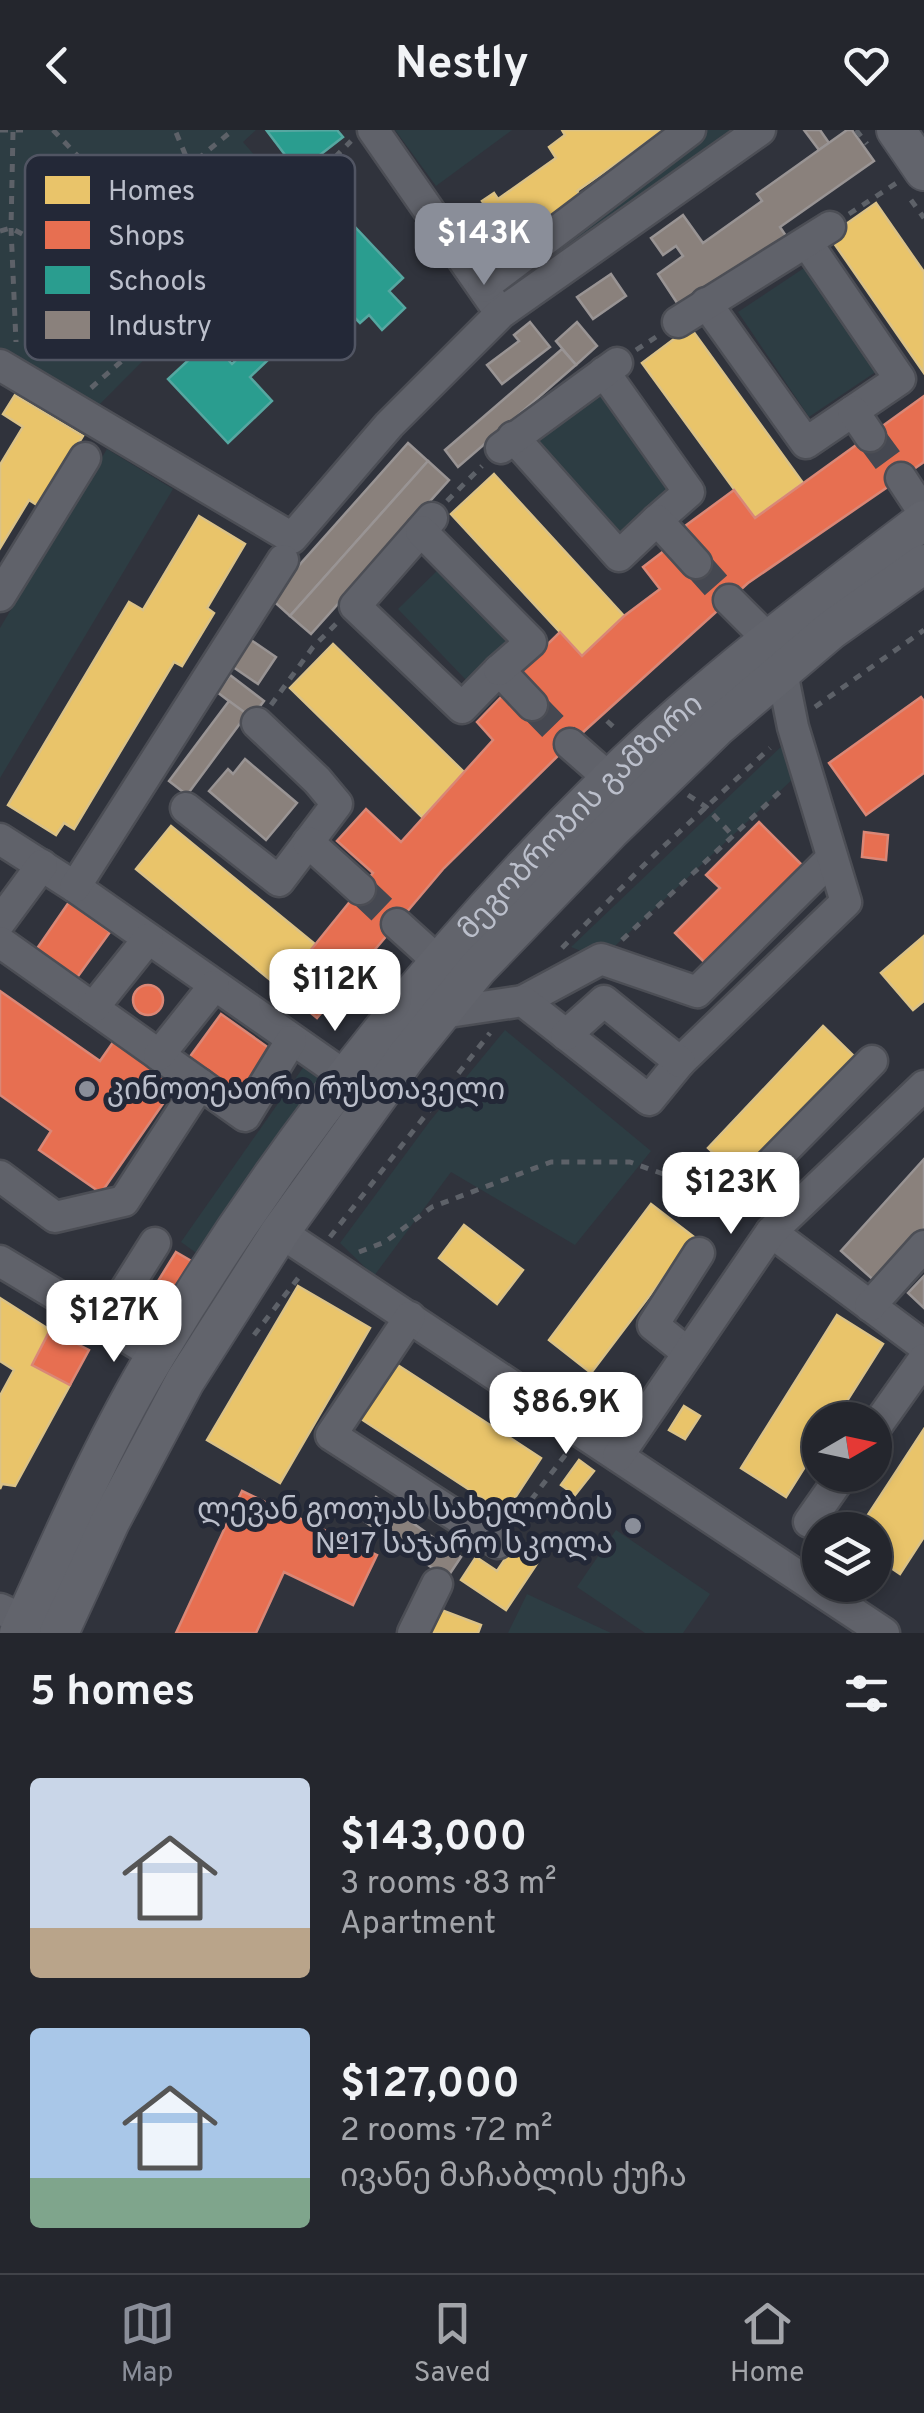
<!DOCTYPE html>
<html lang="en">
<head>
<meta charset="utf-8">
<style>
	body { margin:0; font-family:Overpass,"Noto Sans Georgian",sans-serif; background:#2c2e35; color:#f1f3f6; height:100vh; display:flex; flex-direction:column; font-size:38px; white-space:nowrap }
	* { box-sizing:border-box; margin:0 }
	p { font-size:32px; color:#a3a5aa }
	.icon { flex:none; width:55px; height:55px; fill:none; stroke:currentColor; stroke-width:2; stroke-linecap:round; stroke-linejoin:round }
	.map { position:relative; height:1503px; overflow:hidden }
	.panel { display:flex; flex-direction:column; background:#24262d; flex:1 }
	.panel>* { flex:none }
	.needle { width:65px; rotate:81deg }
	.fabs { position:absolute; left:802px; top:1272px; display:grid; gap:20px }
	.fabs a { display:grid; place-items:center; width:90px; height:90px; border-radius:50%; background:#24262d; box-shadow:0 5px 15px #0003,0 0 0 2px #414349; font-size:50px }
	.price { position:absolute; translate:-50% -85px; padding:0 22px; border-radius:20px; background:#fff; color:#222; font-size:32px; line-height:65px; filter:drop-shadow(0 2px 5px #0008) }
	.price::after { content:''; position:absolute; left:50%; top:60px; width:30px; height:22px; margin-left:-15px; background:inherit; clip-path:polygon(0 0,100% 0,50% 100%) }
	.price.selected { background:#8a8e99; color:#fff }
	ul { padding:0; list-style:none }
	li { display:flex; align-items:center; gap:30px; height:250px; padding:0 30px }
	li span { display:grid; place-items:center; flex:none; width:280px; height:200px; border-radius:10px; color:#555 }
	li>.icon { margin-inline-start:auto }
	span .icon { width:120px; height:120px; fill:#fffc; stroke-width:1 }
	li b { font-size:42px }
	h2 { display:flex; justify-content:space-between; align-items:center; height:120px; padding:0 30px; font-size:42px }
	header { display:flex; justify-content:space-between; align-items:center; height:130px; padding:0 30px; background:#24262d; font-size:45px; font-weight:700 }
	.menu { display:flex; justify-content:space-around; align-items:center; height:140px; border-top:2px solid #414349; background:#24262d; font-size:28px; color:#a3a5aa }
	.menu a { display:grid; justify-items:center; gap:5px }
	.menu .selected { color:#8a8e99 }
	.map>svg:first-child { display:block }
	.green { fill:#2d3d43 }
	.homes { fill:#e9c46a; stroke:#dbc287; stroke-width:2.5 }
	.shops { fill:#e76f51; stroke:#da8776; stroke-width:2.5 }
	.schools { fill:#2a9d8f; stroke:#56a7a1; stroke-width:2.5 }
	.industry { fill:#8a817c; stroke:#999494; stroke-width:2.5 }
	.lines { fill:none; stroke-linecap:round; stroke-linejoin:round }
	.minor-tunnel { stroke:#454851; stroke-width:30; stroke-dasharray:30 15; stroke-linecap:butt }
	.minor-casing { stroke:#4c4e55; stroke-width:35 }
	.major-casing { stroke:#4e5058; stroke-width:42 }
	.path { stroke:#5d6168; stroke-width:5; stroke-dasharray:8 8; stroke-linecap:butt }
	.minor { stroke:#60626a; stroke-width:30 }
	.major { stroke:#62646c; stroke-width:38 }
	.poi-dot { fill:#8a8e99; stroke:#232837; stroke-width:4 }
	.labels { text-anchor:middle; stroke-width:10; stroke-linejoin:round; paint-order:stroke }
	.street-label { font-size:30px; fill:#bbbfcb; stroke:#232837 }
	.poi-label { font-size:30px; fill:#bbbfcb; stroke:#232837; text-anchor:start }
	.key { fill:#232837; stroke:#515563; stroke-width:2.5 }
	.key-label { font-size:28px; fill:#bbbfcb }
</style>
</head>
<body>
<header><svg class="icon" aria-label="back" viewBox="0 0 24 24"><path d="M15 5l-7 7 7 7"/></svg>Nestly<svg class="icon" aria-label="heart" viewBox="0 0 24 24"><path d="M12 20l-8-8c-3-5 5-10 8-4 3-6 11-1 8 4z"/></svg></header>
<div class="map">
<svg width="924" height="1503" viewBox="0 0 924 1503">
	<rect width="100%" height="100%" fill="#30333c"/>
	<g class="green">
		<path d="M0,0H256L243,12L298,75L97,277L0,221Z"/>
		<path d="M395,0H512L436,56Z"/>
		<path d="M701,0H748L507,174L495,156Z"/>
		<path d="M810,134L880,239L809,287L738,182Z"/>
		<path d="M617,233L707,359L619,437L501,318Z"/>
		<path d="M107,319L173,359L0,648V498Z"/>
		<path d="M441,437L510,509L467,551L398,479Z"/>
		<path d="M786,612L796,646L601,829L571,817Z"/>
		<path d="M505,900L651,1021L575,1115L451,1042L374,1146L340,1113L430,991Z"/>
		<path d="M307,932L332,950L206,1130L181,1112Z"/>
		<path d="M616,1400L710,1464L683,1503H645L577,1457Z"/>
		<path d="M527,1464L611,1503H508Z"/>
	</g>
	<g class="homes">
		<path d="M562,0H664L577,61L582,67L492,130L466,92L487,78L482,71L494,63L498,69L556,28L549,17L565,5Z"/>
		<path d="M876,73L924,142V243L829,106Z"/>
		<path d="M690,197L803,353L755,388L642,233Z"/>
		<path d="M15,265L83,306L40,377L29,370L0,418V335L23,297L3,284Z"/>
		<path d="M494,344L624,486L582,526L451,384Z"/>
		<path d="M199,386L245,414L207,478L214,483L182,536L174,532L74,699L64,693L56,705L8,675L129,472L143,480Z"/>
		<path d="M333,514L465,643L422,687L290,558Z"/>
		<path d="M171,696L316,815L280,858L136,739Z"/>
		<path d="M924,806V871L913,880L881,843Z"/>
		<path d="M823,896L859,931L744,1052L708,1018Z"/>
		<path d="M651,1074L694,1107L591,1243L549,1210Z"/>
		<path d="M464,1095L523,1140L497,1174L439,1128Z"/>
		<path d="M298,1156L370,1198L280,1353L207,1310Z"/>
		<path d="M0,1168L50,1200L32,1235L70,1255L15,1356L2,1354L0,1359V1266L14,1240L0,1231Z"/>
		<path d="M837,1185L883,1214L835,1290H820V1313L786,1367L741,1338Z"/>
		<path d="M393,1232L541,1328L505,1383L358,1287Z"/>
		<path d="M684,1276L700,1286L685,1309L669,1300Z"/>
		<path d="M924,1299V1407L900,1444L875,1427V1400H858Z"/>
		<path d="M579,1330L594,1341L575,1365L561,1355Z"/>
		<path d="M516,1413L540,1429L506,1480L461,1450L476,1427L497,1441Z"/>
		<path d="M436,1478L481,1495L478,1503H427Z"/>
	</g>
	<g class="shops">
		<path d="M924,266V332L748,453L570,614L444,738L317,888L280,858L373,743L337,711L366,679L401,712L493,610L477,592L502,566L521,586L538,569L515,546L560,502L582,526L624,486L660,459L643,437L673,414L706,424L685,396L734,360L755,388Z"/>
		<path d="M921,567L924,571V643L866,685L829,633Z"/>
		<path d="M759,692L807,740L712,840L675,803L720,758L706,745Z"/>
		<path d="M864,702L888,705L886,730L862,727Z"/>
		<path d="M69,772L110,802L76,849L36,820Z"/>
		<circle cx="148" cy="870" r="15"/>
		<path d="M0,861L100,931L116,908L178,952L101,1063L39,1020L51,1001L0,965Z"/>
		<path d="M221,884L273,921L235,973L186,932Z"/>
		<path d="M176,1122L193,1132L167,1174L150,1164Z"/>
		<path d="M50,1200L89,1220L70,1255L32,1235Z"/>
		<path d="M242,1361L377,1425L353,1475L284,1442L256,1503H176Z"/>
	</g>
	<g class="schools">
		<path d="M337,0L343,7L298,42L267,1Z"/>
		<path d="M341,82L403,148L389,161L405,178L382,200L369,185L360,193L334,167L250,247L272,271L228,313L168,249L210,210L232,234L262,205L226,166L260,134L299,176L330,146L290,102L306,86L321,101Z"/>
	</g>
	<g class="industry">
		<path d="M804,0H820L829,13L819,20Z"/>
		<path d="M847,0H852L874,31L780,97L786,106L681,179L658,144L683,126L676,116L663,125L651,108L683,85L703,113L762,71L757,64Z"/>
		<path d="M611,144L626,166L593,189L577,167Z"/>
		<path d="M530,192L550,217L502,254L487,235L519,211L514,205Z"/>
		<path d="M577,192L597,216L576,235L556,211Z"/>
		<path d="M562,219L576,235L458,337L445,320Z"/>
		<path d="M408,313L428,331L290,486L270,468Z"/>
		<path d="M428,331L449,350L311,504L290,486Z"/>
		<path d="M251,510L276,527L258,554L233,537Z"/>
		<path d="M230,545L264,571L251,588L217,562Z"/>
		<path d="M229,571L247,584L187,665L169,651Z"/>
		<path d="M245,629L297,673L266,710L209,661L228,639L233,644Z"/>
		<path d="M924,1029V1103L878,1154L841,1121Z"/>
		<path d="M924,1146V1178L908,1163Z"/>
		<path d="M376,1367L461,1427L447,1448L361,1389Z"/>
	</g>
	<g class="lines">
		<g class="minor-tunnel">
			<path d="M870,306L901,348"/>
			<path d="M696,433L729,470"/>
			<path d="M532,575L570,614"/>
			<path d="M360,759L397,794"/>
		</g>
		<defs>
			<g id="minor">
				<path d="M373,0L494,174"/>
				<path d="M483,157L690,0"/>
				<path d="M706,173L806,313L900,249L807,113"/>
				<path d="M678,192L830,97"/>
				<path d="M0,235L292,408L389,295L501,183L760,0"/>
				<path d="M604,242L689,362L657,390"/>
				<path d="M853,281L870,306"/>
				<path d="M513,307L619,426L657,390L696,433"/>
				<path d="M501,318L617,233"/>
				<path d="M901,348L924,383"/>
				<path d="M432,388L355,476L462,578L499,540L532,575"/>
				<path d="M421,401L531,512L499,540"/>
				<path d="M0,466L85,328"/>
				<path d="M729,470L769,510"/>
				<path d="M570,614L610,649"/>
				<path d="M186,678L279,751L337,674L317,650L257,593"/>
				<path d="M0,709L75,757L345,946"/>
				<path d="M308,712L360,759"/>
				<path d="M75,757L283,430"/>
				<path d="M0,792L42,735"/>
				<path d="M397,794L440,833"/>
				<path d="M0,812L200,954L124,1071L55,1087L0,1046"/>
				<path d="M523,871L601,829L697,862L832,728"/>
				<path d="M93,878L148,809"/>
				<path d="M442,883L523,871L649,970L680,932L846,772L793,597L782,542"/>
				<path d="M566,905L604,871L680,932"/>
				<path d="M159,925L214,856"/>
				<path d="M200,954L245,986L291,911"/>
				<path d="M743,1062L872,931"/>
				<path d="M280,1102L884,1503"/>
				<path d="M771,1102L924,1216"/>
				<path d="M0,1131L156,1225"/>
				<path d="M870,1176L924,1116"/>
				<path d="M410,1187L331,1305L498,1413"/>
				<path d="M104,1194L155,1113"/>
				<path d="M688,1223L653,1195L699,1123"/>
				<path d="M875,1298L924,1229"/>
				<path d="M618,1326L771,1102L924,956"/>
				<path d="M809,1392L842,1345"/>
				<path d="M0,1479L24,1490"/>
				<path d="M413,1503L437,1454"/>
			</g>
			<g id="major">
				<path d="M896,0L924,41"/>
				<path id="s1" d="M19,1503C62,1409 103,1313 156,1225C281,1016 436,821 609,650C706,555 816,472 924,390"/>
				<path d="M59,1503L110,1392L185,1251L280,1102L406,927L477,839L610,701L718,596L831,500L924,434"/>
			</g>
		</defs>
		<use href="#minor" class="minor-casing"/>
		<use href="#major" class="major-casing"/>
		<g class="path">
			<path d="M0,0H23"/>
			<path d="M53,0L132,83L213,151"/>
			<path d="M856,0L867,14"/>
			<path d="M13,2L11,98L16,212"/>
			<path d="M911,70L924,88"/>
			<path d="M193,72L279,84"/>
			<path d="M849,84L898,52"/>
			<path d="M0,101L11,98C71,131 120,149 189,130L193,72L190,36L175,0"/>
			<path d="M636,220L656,207"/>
			<path d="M32,222L89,134L132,83L233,0"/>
			<path d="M91,258L213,151L351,11"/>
			<path d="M447,371L482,336"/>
			<path d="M271,575L313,517L336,494"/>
			<path d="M815,577L924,500"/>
			<path d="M607,591L618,601"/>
			<path d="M688,665L706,677L734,707"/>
			<path d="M622,810L785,657"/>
			<path d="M562,818L650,729L770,618"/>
			<path d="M330,1107L490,903"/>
			<path d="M359,1122L385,1112L432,1077L551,1032H630L716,1063"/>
			<path d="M254,1205L299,1147"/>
			<path d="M512,1395L566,1324"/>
		</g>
		<use href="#minor" class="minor"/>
		<use href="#major" class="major"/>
	</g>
	<g class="poi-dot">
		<circle cx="87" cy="959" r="10"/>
		<circle cx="633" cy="1396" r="10"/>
	</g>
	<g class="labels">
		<g class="street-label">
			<text dy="10" stroke="none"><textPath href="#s1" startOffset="998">მეგობრობის გამზირი</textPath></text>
		</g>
		<g class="poi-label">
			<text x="107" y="969">კინოთეათრი რუსთაველი</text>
			<text x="613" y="1389" text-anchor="end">ლევან გოთუას სახელობის<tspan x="613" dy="34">№17 საჯარო სკოლა</tspan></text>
		</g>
	</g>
	<rect x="25" y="25" width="330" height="205" rx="15" class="key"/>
	<rect x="45" y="46" width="45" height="28" fill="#e9c46a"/>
	<rect x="45" y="91" width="45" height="28" fill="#e76f51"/>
	<rect x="45" y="136" width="45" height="28" fill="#2a9d8f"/>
	<rect x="45" y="181" width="45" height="28" fill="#8a817c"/>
	<g class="key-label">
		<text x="108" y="70">Homes</text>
		<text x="108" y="115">Shops</text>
		<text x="108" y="160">Schools</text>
		<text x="108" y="205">Industry</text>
	</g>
</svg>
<div class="fabs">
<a><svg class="needle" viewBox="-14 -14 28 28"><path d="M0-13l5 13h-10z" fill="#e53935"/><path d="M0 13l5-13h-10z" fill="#a3a5aa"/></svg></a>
<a><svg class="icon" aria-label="layers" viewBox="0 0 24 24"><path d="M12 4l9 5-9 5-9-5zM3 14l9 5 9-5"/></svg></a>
</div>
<b class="price selected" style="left:484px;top:158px">$143K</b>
<b class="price" style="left:335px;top:904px">$112K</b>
<b class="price" style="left:731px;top:1107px">$123K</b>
<b class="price" style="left:114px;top:1235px">$127K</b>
<b class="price" style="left:566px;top:1327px">$86.9K</b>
</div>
<section class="panel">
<h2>5 homes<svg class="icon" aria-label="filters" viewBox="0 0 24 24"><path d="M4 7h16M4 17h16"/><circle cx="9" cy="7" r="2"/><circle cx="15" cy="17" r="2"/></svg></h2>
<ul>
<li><span style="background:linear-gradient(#c9d6e8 75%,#b9a48a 0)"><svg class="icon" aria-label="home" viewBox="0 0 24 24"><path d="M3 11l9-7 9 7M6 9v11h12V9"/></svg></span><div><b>$143,000</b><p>3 rooms · 83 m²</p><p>Apartment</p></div></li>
<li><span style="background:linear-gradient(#a9c7e8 75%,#7fa58c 0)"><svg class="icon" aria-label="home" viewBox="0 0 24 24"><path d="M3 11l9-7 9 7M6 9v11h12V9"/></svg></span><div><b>$127,000</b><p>2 rooms · 72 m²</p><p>ივანე მაჩაბლის ქუჩა</p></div></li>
</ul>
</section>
<nav class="menu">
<a class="selected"><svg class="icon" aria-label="map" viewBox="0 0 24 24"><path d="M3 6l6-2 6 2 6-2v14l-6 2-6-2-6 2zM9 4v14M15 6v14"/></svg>Map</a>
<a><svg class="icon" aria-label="saved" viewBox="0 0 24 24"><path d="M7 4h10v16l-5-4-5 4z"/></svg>Saved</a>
<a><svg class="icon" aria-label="home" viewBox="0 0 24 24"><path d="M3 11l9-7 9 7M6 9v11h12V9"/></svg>Home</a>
</nav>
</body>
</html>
